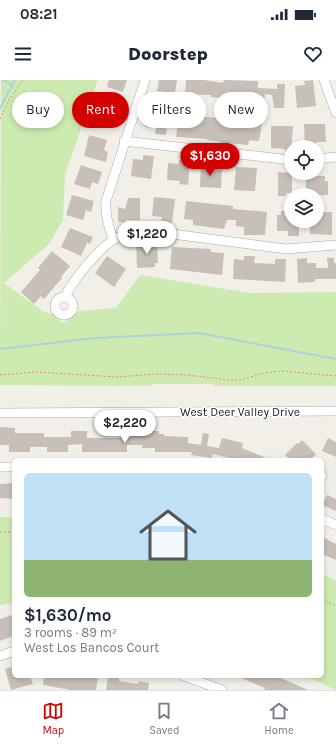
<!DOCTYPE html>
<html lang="en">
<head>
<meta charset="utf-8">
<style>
	body { margin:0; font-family:Karla,sans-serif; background:#f6f6f7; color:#1f2937; height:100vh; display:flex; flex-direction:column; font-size:15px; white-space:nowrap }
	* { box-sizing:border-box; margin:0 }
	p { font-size:13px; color:#747a83 }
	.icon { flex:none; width:22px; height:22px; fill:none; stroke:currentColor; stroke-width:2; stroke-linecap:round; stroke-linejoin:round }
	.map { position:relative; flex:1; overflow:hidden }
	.drawer { position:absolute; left:12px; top:378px; width:312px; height:220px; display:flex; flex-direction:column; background:#fff; border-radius:6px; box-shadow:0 2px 6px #0003 }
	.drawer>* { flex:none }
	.top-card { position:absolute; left:12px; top:12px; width:312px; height:36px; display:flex; gap:8px }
	.tools { position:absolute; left:284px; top:60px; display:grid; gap:8px }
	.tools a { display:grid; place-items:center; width:40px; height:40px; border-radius:50%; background:#fff; box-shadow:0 2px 6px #0003; font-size:20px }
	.price { position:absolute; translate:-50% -34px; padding:0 9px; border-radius:14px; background:#fff; color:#222; font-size:13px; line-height:26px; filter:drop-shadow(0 1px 2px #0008) }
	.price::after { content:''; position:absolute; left:50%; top:24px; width:12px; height:9px; margin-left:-6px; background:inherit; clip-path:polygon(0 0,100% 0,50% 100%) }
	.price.on { background:#d40000; color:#fff }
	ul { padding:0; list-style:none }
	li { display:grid; align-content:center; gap:8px; height:212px; padding:0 12px }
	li+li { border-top:1px solid #e0e1e3 }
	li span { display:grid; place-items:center; height:124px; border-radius:6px; color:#555 }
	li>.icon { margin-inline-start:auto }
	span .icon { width:72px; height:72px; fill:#fffc; stroke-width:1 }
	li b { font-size:17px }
	.pill { padding:0 14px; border-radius:18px; background:#fff; box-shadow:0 2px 6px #0003; font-size:14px; line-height:36px }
	.pill.on { background:#d40000; color:#fff }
	.status { display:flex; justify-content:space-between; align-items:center; height:28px; padding:0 20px; background:#fff; direction:ltr }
	.status svg { height:11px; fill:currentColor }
	header { display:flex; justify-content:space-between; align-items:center; height:52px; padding:0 12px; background:#fff; font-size:18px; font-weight:800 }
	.tab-bar { display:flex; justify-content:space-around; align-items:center; height:56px; border-top:1px solid #e0e1e3; background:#fff; font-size:11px; color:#747a83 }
	.tab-bar a { display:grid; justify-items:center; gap:2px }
	.tab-bar .on { color:#d40000 }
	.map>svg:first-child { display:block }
	.grass { fill:#cdebb0 }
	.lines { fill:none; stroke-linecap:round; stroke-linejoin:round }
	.stream { stroke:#aad3df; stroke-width:2 }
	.building { fill:#c7bfb8 }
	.minor-casing { stroke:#a9a9a9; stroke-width:10 }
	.path { stroke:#fa8072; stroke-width:1; stroke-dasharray:2 2; stroke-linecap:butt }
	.minor { stroke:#fff; stroke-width:9 }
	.labels { text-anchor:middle; stroke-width:3; stroke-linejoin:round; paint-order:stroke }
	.street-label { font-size:12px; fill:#222; stroke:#fff }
</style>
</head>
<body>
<div class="status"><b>08:21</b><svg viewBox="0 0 49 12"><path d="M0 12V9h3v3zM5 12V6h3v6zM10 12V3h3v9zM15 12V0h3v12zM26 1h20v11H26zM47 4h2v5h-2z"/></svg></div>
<header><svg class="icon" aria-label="menu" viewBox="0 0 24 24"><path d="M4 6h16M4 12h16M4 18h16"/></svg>Doorstep<svg class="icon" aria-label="heart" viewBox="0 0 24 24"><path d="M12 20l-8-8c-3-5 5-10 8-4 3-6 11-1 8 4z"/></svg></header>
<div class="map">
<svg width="336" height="610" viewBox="0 0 336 610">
	<rect width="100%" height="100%" fill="#f2efe9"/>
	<g class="grass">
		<path d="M1,0H98L65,95L63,140L49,164L4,203L44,232L53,234L63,243L79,231L116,228L140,195L250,213L336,212V306H214L213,304H153L152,306L0,305Z"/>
		<path d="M0,437H14V523L0,525Z"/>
		<path d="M322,494L336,501V610L306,596H322Z"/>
	</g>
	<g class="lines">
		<g class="stream">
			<path d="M3,0L12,5"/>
			<path d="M0,28L15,0"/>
			<path d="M0,269L95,258L199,253L336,279"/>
		</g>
	</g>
	<g class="building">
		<path d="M109,0H127L123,12L107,7Z"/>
		<path d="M159,0H177L175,13L157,11Z"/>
		<path d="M186,0H204L223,3L224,0L258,1V8L277,9V4H285L284,28H274L272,15L265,14L264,22H256V25L237,23V19L211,17V15L185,14Z"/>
		<path d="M313,0L316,26L297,28L295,6L305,5L304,1Z"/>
		<path d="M101,16L125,23L121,34L116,33L114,41L99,37L103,24L99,23Z"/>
		<path d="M147,28L168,30L166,55L155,54L156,48L145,47Z"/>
		<path d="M179,34L262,43L259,61L249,60L248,65L229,63V65L221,64V62L207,60V59L176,57Z"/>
		<path d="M304,44H325L326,62H316V67H305Z"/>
		<path d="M271,46H293L291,71H285V69L271,68Z"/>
		<path d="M89,55L107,60L104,70L108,72L106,82L84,76Z"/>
		<path d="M143,75L154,76L151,99L131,96L133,79L143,80Z"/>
		<path d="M179,80L190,81L188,105L179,104L180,101L167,100L168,83L179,84Z"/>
		<path d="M201,83L213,84V89L222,90L221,108L200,107Z"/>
		<path d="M81,85L102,92L98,104L92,102L90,109L74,104Z"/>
		<path d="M236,87L257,88L255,111L234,110Z"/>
		<path d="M278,92L292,93V113H286V116H278Z"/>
		<path d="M306,93H316V96H325V101H328V115H306Z"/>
		<path d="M72,115L94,121L91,132L86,130L83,140L66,135Z"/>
		<path d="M154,117L175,119L172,143L161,142L162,137L152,136Z"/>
		<path d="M128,118H140V140H125V142H118V127L125,129Z"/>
		<path d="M186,121L233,126V129L267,132L265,155H244V147L236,146V140H227L224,149L193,145V140L184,139Z"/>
		<path d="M281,131H291V141H299V156H288V151H277V135H281Z"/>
		<path d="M317,132H332V155L310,154V141H317Z"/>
		<path d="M70,148L93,157L90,164L87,163L81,176L61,167Z"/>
		<path d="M136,163H157L158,183H155V187L137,188Z"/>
		<path d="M172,167L211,169V172L224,173L222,195L170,189Z"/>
		<path d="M52,171L70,186L61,197L62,198L44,219L41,216L34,224L21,212L40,190L38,188Z"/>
		<path d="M107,176L126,189L114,207L95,193Z"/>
		<path d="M244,176H255L254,183L275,184V179H286L285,202L233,199L234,179L244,180Z"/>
		<path d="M307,178V183H316V188H328L327,178H334V183H336V199H315V202L298,203L297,179Z"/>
		<path d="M0,347L15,348V353H44V357H71V351H87V358H120V351H139V354H151V351H159V354H164V356L188,357V363L201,365L203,353L209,354L207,366L219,368L222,358L243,363L242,368L271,380H229V378L213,374L212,378L191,375L192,372H155V368H142V365H127V372H82V364L68,365V372H47V367H30V372H9V365H0Z"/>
		<path d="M328,358L336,362V377L322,371Z"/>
		<path d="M302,360L316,374L310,380L306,378L304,380H291L285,375L297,363L298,364Z"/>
		<path d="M14,403V419L0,418V404Z"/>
		<path d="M327,415L336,419V431L322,425Z"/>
		<path d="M322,457L336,464V480L322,474Z"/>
		<path d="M12,535L14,540V556L0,561V539Z"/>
		<path d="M14,586V596H30L33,604L11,610L5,589Z"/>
		<path d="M44,596H92L98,597L96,610H71L43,605Z"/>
		<path d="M108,596H119V601L138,604L139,601L149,603L148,610H106Z"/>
		<path d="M236,596H276L308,610H264L265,608Z"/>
	</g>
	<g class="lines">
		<defs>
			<g id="minor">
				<path d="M324,0L336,33"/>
				<path d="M124,61L291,80"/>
				<path d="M317,79L336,77"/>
				<path d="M113,159C108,146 105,135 106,121L145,0"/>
				<circle cx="64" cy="226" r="9"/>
				<path d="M65,217C70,205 78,196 86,186C110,159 119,150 157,152L286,169L336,165"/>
				<path d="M0,333L336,331"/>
				<path d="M0,387H14"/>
				<path d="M322,396V395"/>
				<path d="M322,439L336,445"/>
				<path d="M0,576L14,571"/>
				<path d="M184,596L222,610"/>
			</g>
		</defs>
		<use href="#minor" class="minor-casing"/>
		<g class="path">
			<path d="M0,39L9,20L23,0"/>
			<path d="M0,295L36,292L117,297L156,294L187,295L229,300H240L265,293L283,291L336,296"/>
			<path d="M0,452H14"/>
			<path d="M322,519L336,526"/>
		</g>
		<use href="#minor" class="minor"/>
	</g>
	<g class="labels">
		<g class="street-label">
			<text x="240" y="336">West Deer Valley Drive</text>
		</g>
	</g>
</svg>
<div class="tools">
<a><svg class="icon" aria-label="locate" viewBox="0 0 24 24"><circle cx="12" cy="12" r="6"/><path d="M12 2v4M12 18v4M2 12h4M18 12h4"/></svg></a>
<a><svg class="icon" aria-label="layers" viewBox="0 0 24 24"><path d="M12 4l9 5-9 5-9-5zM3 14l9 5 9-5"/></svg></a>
</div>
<b class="price on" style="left:210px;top:97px">$1,630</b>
<b class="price" style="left:147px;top:175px">$1,220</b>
<b class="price" style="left:125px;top:364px">$2,220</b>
<div class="top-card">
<a class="pill">Buy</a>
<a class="pill on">Rent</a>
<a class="pill">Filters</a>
<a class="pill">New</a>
</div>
<section class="drawer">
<ul>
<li><span style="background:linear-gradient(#bfe0f5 70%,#8fb573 0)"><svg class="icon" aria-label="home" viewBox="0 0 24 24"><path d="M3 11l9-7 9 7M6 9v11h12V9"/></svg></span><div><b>$1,630/mo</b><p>3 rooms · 89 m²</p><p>West Los Bancos Court</p></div></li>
</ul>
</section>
</div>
<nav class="tab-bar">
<a class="on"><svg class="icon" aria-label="map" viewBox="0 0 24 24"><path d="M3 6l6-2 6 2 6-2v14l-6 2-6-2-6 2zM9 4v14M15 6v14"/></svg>Map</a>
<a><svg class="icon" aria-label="saved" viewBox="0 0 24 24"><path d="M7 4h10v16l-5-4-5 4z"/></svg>Saved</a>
<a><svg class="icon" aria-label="home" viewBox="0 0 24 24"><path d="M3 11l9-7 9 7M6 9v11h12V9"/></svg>Home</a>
</nav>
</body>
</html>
